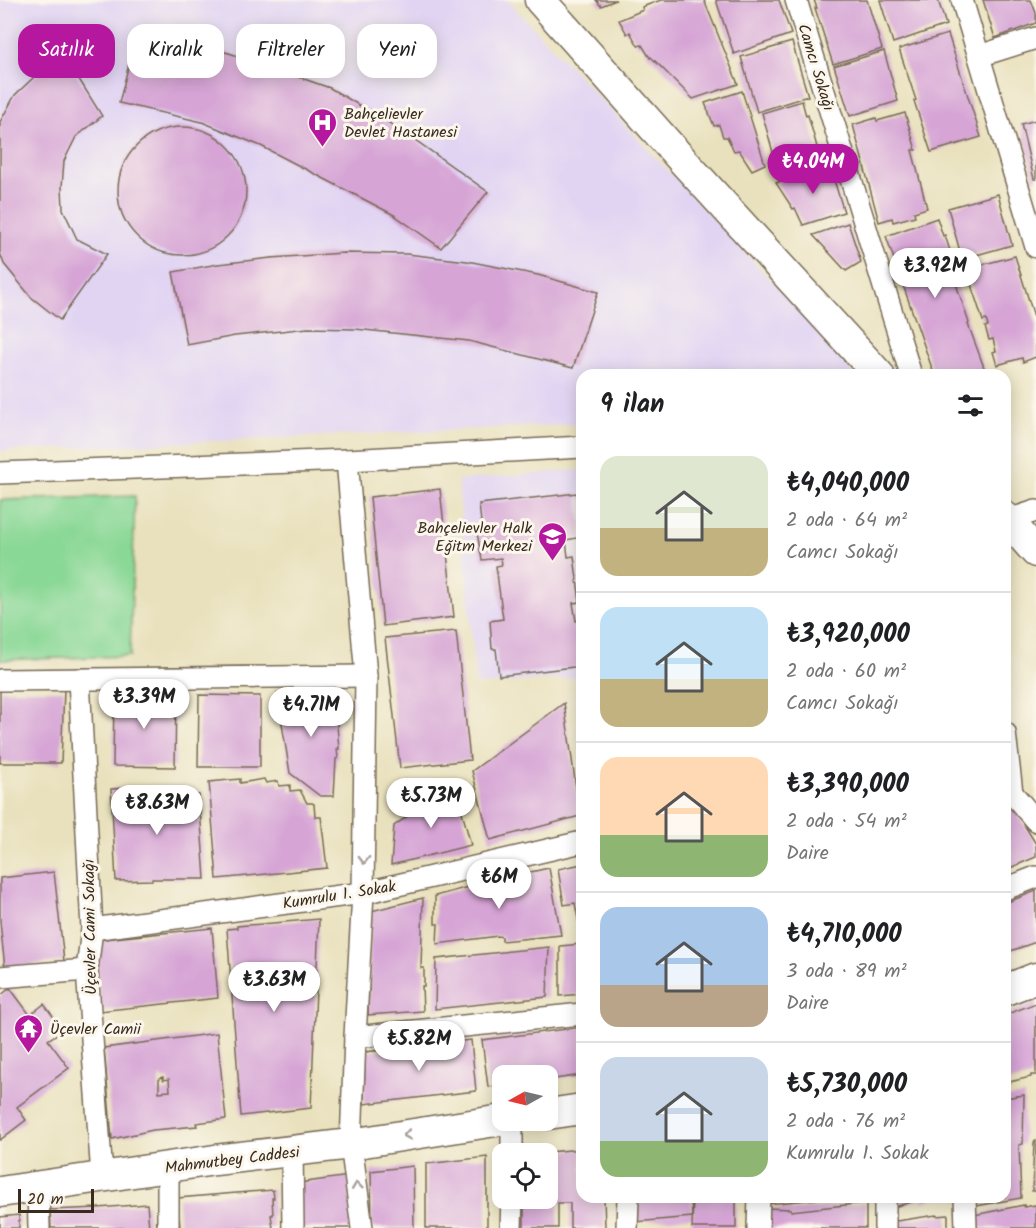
<!DOCTYPE html>
<html lang="tr">
<head>
<meta charset="utf-8">
<style>
	body { margin:0; font-family:Kalam,sans-serif; background:#f2f2f2; color:#202124; height:100vh; display:flex; flex-direction:column; font-size:22px; white-space:nowrap }
	* { box-sizing:border-box; margin:0 }
	p { font-size:20px; color:#757577 }
	.icon { flex:none; width:33px; height:33px; fill:none; stroke:currentColor; stroke-width:2; stroke-linecap:round; stroke-linejoin:round }
	.map { position:relative; flex:1; overflow:hidden }
	.side { position:absolute; left:576px; top:369px; width:435px; height:834px; display:flex; flex-direction:column; background:#fff; border-radius:18px; box-shadow:0 3px 15px #0003 }
	.side>* { flex:none }
	.banner { position:absolute; left:18px; top:24px; width:468px; height:54px; display:flex; gap:12px }
	.needle { width:39px; rotate:262deg }
	.buttons { position:absolute; left:492px; top:1065px; display:grid; gap:12px }
	.buttons a { display:grid; place-items:center; width:66px; height:66px; border-radius:12px; background:#fff; box-shadow:0 3px 15px #0003; font-size:30px }
	.scale { position:absolute; left:18px; bottom:15px; width:76px; box-sizing:border-box; padding-left:6px; border:3px solid #3b2a1e; border-top:0; font-size:16px; line-height:21px; white-space:nowrap; color:#3b2a1e; -webkit-text-stroke:4px #fbf7ec; paint-order:stroke }
	.price { position:absolute; translate:-50% -51px; padding:0 14px; border-radius:21px; background:#fff; color:#222; font-size:20px; line-height:39px; filter:drop-shadow(0 2px 3px #0008) }
	.price::after { content:''; position:absolute; left:50%; top:36px; width:18px; height:14px; margin-left:-9px; background:inherit; clip-path:polygon(0 0,100% 0,50% 100%) }
	.price.current { background:#b5179e; color:#fff }
	ul { padding:0; list-style:none }
	li { display:flex; align-items:center; gap:18px; height:150px; padding:0 24px }
	li+li { border-top:2px solid #e0e0e0 }
	li span { display:grid; place-items:center; flex:none; width:168px; height:120px; border-radius:18px; color:#555 }
	li>.icon { margin-inline-start:auto }
	span .icon { width:72px; height:72px; fill:#fffc; stroke-width:1 }
	li b { font-size:26px }
	h2 { display:flex; justify-content:space-between; align-items:center; height:72px; padding:0 24px; font-size:26px }
	.tag { padding:0 21px; border-radius:18px; background:#fff; box-shadow:0 3px 15px #0003; font-size:21px; line-height:54px }
	.tag.current { background:#b5179e; color:#fff }
	.map>svg:first-child { display:block }
	.built { fill:#e1d4f3 }
	.green { fill:#8ad896; stroke:#62815a; stroke-width:1.5 }
	.building { fill:#d6a4d5; fill-rule:evenodd }
	.lines { fill:none; stroke-linecap:round; stroke-linejoin:round }
	.street-casing { stroke:#786a56; stroke-width:24 }
	.secondary-casing { stroke:#786a56; stroke-width:33 }
	.street { stroke:#fff; stroke-width:21 }
	.secondary { stroke:#fff; stroke-width:30 }
	.oneway { stroke:#a79f9a }
	.labels { text-anchor:middle; stroke-width:6; stroke-linejoin:round; paint-order:stroke }
	.street-label { font-size:16px; fill:#3b2a1e; stroke:#fbf7ec }
	.poi-label { font-size:16px; fill:#3b2a1e; stroke:#fbf7ec; text-anchor:start }
</style>
</head>
<body>
<div class="map">
<svg width="1036" height="1228" viewBox="0 0 1036 1228">
	<rect width="100%" height="100%" fill="#fbf7ec"/>
	<filter id="ink" filterUnits="userSpaceOnUse"><feTurbulence type="fractalNoise" baseFrequency=".0167" numOctaves="2"/><feDisplacementMap in="SourceGraphic" scale="12" xChannelSelector="R" yChannelSelector="G"/><feConvolveMatrix kernelMatrix="1 2 1 2 8 2 1 2 1" color-interpolation-filters="sRGB"/></filter>
	<filter id="wash" filterUnits="userSpaceOnUse"><feTurbulence type="fractalNoise" baseFrequency=".008" numOctaves="4" result="noise"/><feDisplacementMap in="SourceGraphic" scale="24" xChannelSelector="R" yChannelSelector="G"/><feGaussianBlur stdDeviation="1.35" result="paint"/><feColorMatrix in="noise" values="0 0 0 0 0 0 0 0 0 0 0 0 0 0 0 0 0 1.4 0 .05"/><feComposite in="paint" operator="in"/></filter>
	<g filter="url(#wash)">
		<rect width="100%" height="100%" fill="#e9e1bd"/>
		<g class="built">
			<path d="M0,0H507L786,296L853,373V375H582V424L0,451Z"/>
			<path d="M582,470V677L476,685L458,480Z"/>
		</g>
		<path class="green" d="M135,496L130,656L0,660V500Z"/>
		<g id="blocks">
			<g class="building">
				<path d="M596,0H616L601,6Z"/>
				<path d="M661,0H704L738,84L693,99L651,57L650,58L642,45L638,46L630,32L627,34L619,20L643,10L642,7Z"/>
				<path d="M716,0H779L791,34L734,54Z"/>
				<path d="M814,0H867L882,49L833,64L815,8H817Z"/>
				<path d="M880,0H938L946,25L893,43Z"/>
				<path d="M983,0H1031L1036,13V23L995,38Z"/>
				<path d="M137,33L229,53L330,88L401,130L488,192L441,248L394,215L261,146L202,122L119,103Z"/>
				<path d="M948,34L981,137L931,152L914,101L916,100L899,49Z"/>
				<path d="M792,42L808,96L757,112L741,57Z"/>
				<path d="M884,51L898,101L850,116L834,66Z"/>
				<path d="M64,55L102,116L76,137L64,161L62,187L63,209L77,239L107,254L60,320L31,297L4,264L0,253V122L15,95L49,63Z"/>
				<path d="M742,91L765,164L752,170L739,150L734,151L727,137H723L719,125L714,126L705,103Z"/>
				<path d="M802,101L806,116L808,115L817,147L797,153L796,149L774,156L762,113Z"/>
				<path d="M905,113L916,150H912L927,208L914,212L915,216L893,222L892,218L879,222L853,125L876,118L877,121Z"/>
				<path d="M1036,120V179H1034L1021,124Z"/>
				<circle cx="182" cy="191" r="64"/>
				<path d="M829,164L844,212L803,225L795,208L793,209L776,183Z"/>
				<path d="M998,194L1012,245L962,259L948,208Z"/>
				<path d="M937,218L943,236L945,235L951,254L948,255L953,268L951,269L969,323L968,324L985,370L971,375H935L934,374L886,236Z"/>
				<path d="M848,223L861,262L846,271L813,235Z"/>
				<path d="M343,253L407,254L467,261L538,275L598,292L573,368L469,341L355,329L308,328L235,336L187,345L173,272L218,264L271,258Z"/>
				<path d="M1015,256L1036,323V357L1023,362L1022,358L997,365L993,352L996,351L993,339L989,340L985,327L988,326L986,320L983,321L966,269Z"/>
				<path d="M440,489L454,617L383,626L370,497Z"/>
				<path d="M577,493L580,520H582V537L566,540L568,557L574,556L580,602L573,603L576,621L582,620V666L499,676L496,649H492L490,621L503,619L496,566L502,565L501,558L482,560L477,533L482,532L479,504Z"/>
				<path d="M456,631L470,760L400,768L385,638Z"/>
				<path d="M0,690H64L61,763H0Z"/>
				<path d="M323,690L335,702L339,749H337L338,758L336,759L334,796H320L290,773L277,693Z"/>
				<path d="M114,694L176,695L175,767L113,766Z"/>
				<path d="M199,695L260,696V767H198Z"/>
				<path d="M564,703L580,816L490,840L472,771Z"/>
				<path d="M240,779V783L264,779L266,783L278,781L279,786L290,785V791L300,790L307,803H312L314,804L315,817H321L327,868L217,879L209,782Z"/>
				<path d="M454,783L471,845L391,865L394,826Z"/>
				<path d="M145,787L146,793L199,795L205,879H152V880L116,881L111,789Z"/>
				<path d="M1010,802L1036,844V857L1005,870V805Z"/>
				<path d="M582,864V935H581L575,903L564,905L558,869Z"/>
				<path d="M549,868L561,935L502,941V937L498,936L437,944L438,924H435V896L494,880Z"/>
				<path d="M54,872L64,961L5,968L0,922V878Z"/>
				<path d="M1036,891V942L1005,953V903Z"/>
				<path d="M423,898L421,968H424V986H422L423,1011L368,1015L371,911Z"/>
				<path d="M319,919L311,1108L241,1116L227,929L237,928V926Z"/>
				<path d="M212,928L218,998L100,1011L95,940Z"/>
				<path d="M582,944V994L560,996V946Z"/>
				<path d="M549,947L547,997L435,1009L436,959Z"/>
				<path d="M10,988L30,1015L44,1004L63,1030L48,1040L69,1068L17,1107L26,1120L0,1140V996Z"/>
				<path d="M1036,1003V1075H1031V1077L1005,1083V1015Z"/>
				<path d="M582,1027V1075L548,1080V1076H502V1085L488,1087L482,1040Z"/>
				<path d="M217,1033L226,1119L196,1123L197,1126L153,1130L112,1139L104,1048ZM163,1077V1080L169,1079L170,1091L159,1092V1078Z"/>
				<path d="M471,1040L476,1091L364,1104L365,1052Z"/>
				<path d="M1024,1095L1023,1144L1019,1145L1021,1198L976,1206V1197H1005V1098Z"/>
				<path d="M1036,1141V1191H1032L1034,1142Z"/>
				<path d="M582,1149V1197H604L605,1228H570V1203H558V1228H524V1203H523V1198H548V1152Z"/>
				<path d="M487,1157V1228H426V1164Z"/>
				<path d="M413,1166L414,1228H372L371,1171Z"/>
				<path d="M349,1176L353,1228H300L299,1183Z"/>
				<path d="M273,1190L274,1198H272L273,1215H271L273,1228H180L178,1198Z"/>
				<path d="M634,1197H691L692,1217L635,1222Z"/>
				<path d="M693,1197H736V1228H692Z"/>
				<path d="M768,1197H816V1199L768,1204Z"/>
				<path d="M894,1197H932V1199L923,1202L921,1199L891,1208Z"/>
				<path d="M864,1203L866,1204V1228H764L765,1208L791,1209V1211Z"/>
				<path d="M147,1204L149,1228H51L50,1210L98,1208Z"/>
				<path d="M1024,1205V1207L1036,1205V1228H974V1215Z"/>
				<path d="M19,1215V1228H0V1217Z"/>
				<path d="M936,1215V1216L948,1215V1228H890V1222Z"/>
			</g>
		</g>
	</g>
	<g filter="url(#ink)">
		<use href="#blocks" fill-opacity="0" stroke="#786a56" stroke-width="1.5"/>
		<g class="lines">
			<defs>
				<g id="street">
					<path d="M796,0L911,375"/>
					<path d="M962,0L1036,247"/>
					<path d="M979,56L1036,38"/>
					<path d="M347,460L366,676L363,893L355,1037L351,1144L362,1228"/>
					<path d="M0,473L347,460L582,447"/>
					<path d="M1008,520L1036,511"/>
					<path d="M79,679L92,929L87,970L102,1176"/>
					<path d="M0,680L366,676"/>
					<path d="M1005,733L1012,793"/>
					<path d="M1005,789L1012,793L1036,821"/>
					<path d="M1005,889L1036,877"/>
					<path d="M92,929L363,893L582,842"/>
					<path d="M0,977L87,970"/>
					<path d="M355,1037L582,1014"/>
					<path d="M292,1151L293,1228"/>
					<path d="M512,1154V1120"/>
					<path d="M168,1167V1228"/>
					<path d="M38,1186L39,1228"/>
					<path d="M965,1197L966,1228"/>
					<path d="M511,1228L512,1198"/>
					<path d="M627,1228L628,1197"/>
					<path d="M758,1228L759,1197"/>
					<path d="M885,1228V1197"/>
				</g>
				<g id="secondary">
					<path d="M540,0L685,163L879,375"/>
					<path d="M1005,517L1036,552"/>
					<path d="M1005,990L1036,978"/>
					<path d="M548,1114L582,1109"/>
					<path d="M0,1192L215,1160L351,1144L502,1120"/>
				</g>
			</defs>
			<use href="#street" class="street-casing"/>
			<use href="#secondary" class="secondary-casing"/>
			<use href="#street" class="street"/>
			<use href="#secondary" class="secondary"/>
		</g>
		<defs><path id="oneway-chevron" d="M-2-3.5L2.5 0L-2 3.5" fill="none" stroke-width="1.6" stroke-linecap="round" stroke-linejoin="round" transform="scale(1.5)"/></defs>
		<g class="oneway">
			<use href="#oneway-chevron" transform="translate(364 860) rotate(91)"/>
			<use href="#oneway-chevron" transform="translate(407 1135) rotate(171)"/>
			<use href="#oneway-chevron" transform="translate(357 1186) rotate(-97)"/>
		</g>
	</g>
	<defs>
		<symbol id="hospital-pin" viewBox="-11 -11 22 30"><path d="M0 17L-7.5 6A9.5 9.5 0 1 1 7.5 6Z" fill="#b5179e" stroke="#fbf7ec"/><path d="M-5-5h3v3.5h4V-5h3V5h-3V1.5h-4V5h-3Z" fill="#fff"/></symbol>
		<symbol id="school-pin" viewBox="-11 -11 22 30"><path d="M0 17L-7.5 6A9.5 9.5 0 1 1 7.5 6Z" fill="#b5179e" stroke="#fbf7ec"/><path d="M0-5L7-2L0 1L-7-2ZM-4 1L0 2.5L4 1V4Q0 6-4 4Z" fill="#fff"/></symbol>
		<symbol id="temple-pin" viewBox="-11 -11 22 30"><path d="M0 17L-7.5 6A9.5 9.5 0 1 1 7.5 6Z" fill="#b5179e" stroke="#fbf7ec"/><path d="M0-6L5-2H3V0L6.5 2.5H4V6H1.5V3h-3V6H-4V2.5H-6.5L-3 0V-2H-5Z" fill="#fff"/></symbol>
	</defs>
	<g fill-rule="evenodd">
		<use href="#hospital-pin" x="306" y="106" width="33" height="45"/>
		<use href="#school-pin" x="536" y="520" width="33" height="45"/>
		<use href="#temple-pin" x="12" y="1012" width="33" height="45"/>
	</g>
	<g class="labels">
		<g class="street-label">
			<text transform="translate(817 67) rotate(73)" y="6">Camcı Sokağı</text>
			<text transform="translate(339 894) rotate(-9)" y="6">Kumrulu 1. Sokak</text>
			<text transform="translate(89 927) rotate(-91)" y="6">Üçevler Cami Sokağı</text>
			<text transform="translate(232 1159) rotate(-7)" y="6">Mahmutbey Caddesi</text>
		</g>
		<g class="poi-label">
			<text x="344" y="119">Bahçelievler<tspan x="344" dy="18">Devlet Hastanesi</tspan></text>
			<text x="532" y="533" text-anchor="end">Bahçelievler Halk<tspan x="532" dy="18">Eğitm Merkezi</tspan></text>
			<text x="50" y="1034">Üçevler Camii</text>
		</g>
	</g>
</svg>
<div class="buttons">
<a><svg class="needle" viewBox="-14 -14 28 28"><path d="M0-13l5 13h-10z" fill="#e53935"/><path d="M0 13l5-13h-10z" fill="#757577"/></svg></a>
<a><svg class="icon" aria-label="locate" viewBox="0 0 24 24"><circle cx="12" cy="12" r="6"/><path d="M12 2v4M12 18v4M2 12h4M18 12h4"/></svg></a>
</div>
<div class="scale">20 m</div>
<b class="price current" style="left:813px;top:195px">₺4.04M</b>
<b class="price" style="left:935px;top:299px">₺3.92M</b>
<b class="price" style="left:144px;top:730px">₺3.39M</b>
<b class="price" style="left:311px;top:738px">₺4.71M</b>
<b class="price" style="left:431px;top:829px">₺5.73M</b>
<b class="price" style="left:157px;top:836px">₺8.63M</b>
<b class="price" style="left:499px;top:910px">₺6M</b>
<b class="price" style="left:274px;top:1013px">₺3.63M</b>
<b class="price" style="left:419px;top:1072px">₺5.82M</b>
<div class="banner">
<a class="tag current">Satılık</a>
<a class="tag">Kiralık</a>
<a class="tag">Filtreler</a>
<a class="tag">Yeni</a>
</div>
<section class="side">
<h2>9 ilan<svg class="icon" aria-label="filters" viewBox="0 0 24 24"><path d="M4 7h16M4 17h16"/><circle cx="9" cy="7" r="2"/><circle cx="15" cy="17" r="2"/></svg></h2>
<ul>
<li><span style="background:linear-gradient(#dfe7d0 60%,#c2b280 0)"><svg class="icon" aria-label="home" viewBox="0 0 24 24"><path d="M3 11l9-7 9 7M6 9v11h12V9"/></svg></span><div><b>₺4,040,000</b><p>2 oda · 64 m²</p><p>Camcı Sokağı</p></div></li>
<li><span style="background:linear-gradient(#bfe0f5 60%,#c2b280 0)"><svg class="icon" aria-label="home" viewBox="0 0 24 24"><path d="M3 11l9-7 9 7M6 9v11h12V9"/></svg></span><div><b>₺3,920,000</b><p>2 oda · 60 m²</p><p>Camcı Sokağı</p></div></li>
<li><span style="background:linear-gradient(#ffd9b3 65%,#8fb573 0)"><svg class="icon" aria-label="home" viewBox="0 0 24 24"><path d="M3 11l9-7 9 7M6 9v11h12V9"/></svg></span><div><b>₺3,390,000</b><p>2 oda · 54 m²</p><p>Daire</p></div></li>
<li><span style="background:linear-gradient(#a9c7e8 65%,#b9a48a 0)"><svg class="icon" aria-label="home" viewBox="0 0 24 24"><path d="M3 11l9-7 9 7M6 9v11h12V9"/></svg></span><div><b>₺4,710,000</b><p>3 oda · 89 m²</p><p>Daire</p></div></li>
<li><span style="background:linear-gradient(#c9d6e8 70%,#8fb573 0)"><svg class="icon" aria-label="home" viewBox="0 0 24 24"><path d="M3 11l9-7 9 7M6 9v11h12V9"/></svg></span><div><b>₺5,730,000</b><p>2 oda · 76 m²</p><p>Kumrulu 1. Sokak</p></div></li>
</ul>
</section>
</div>
</body>
</html>
